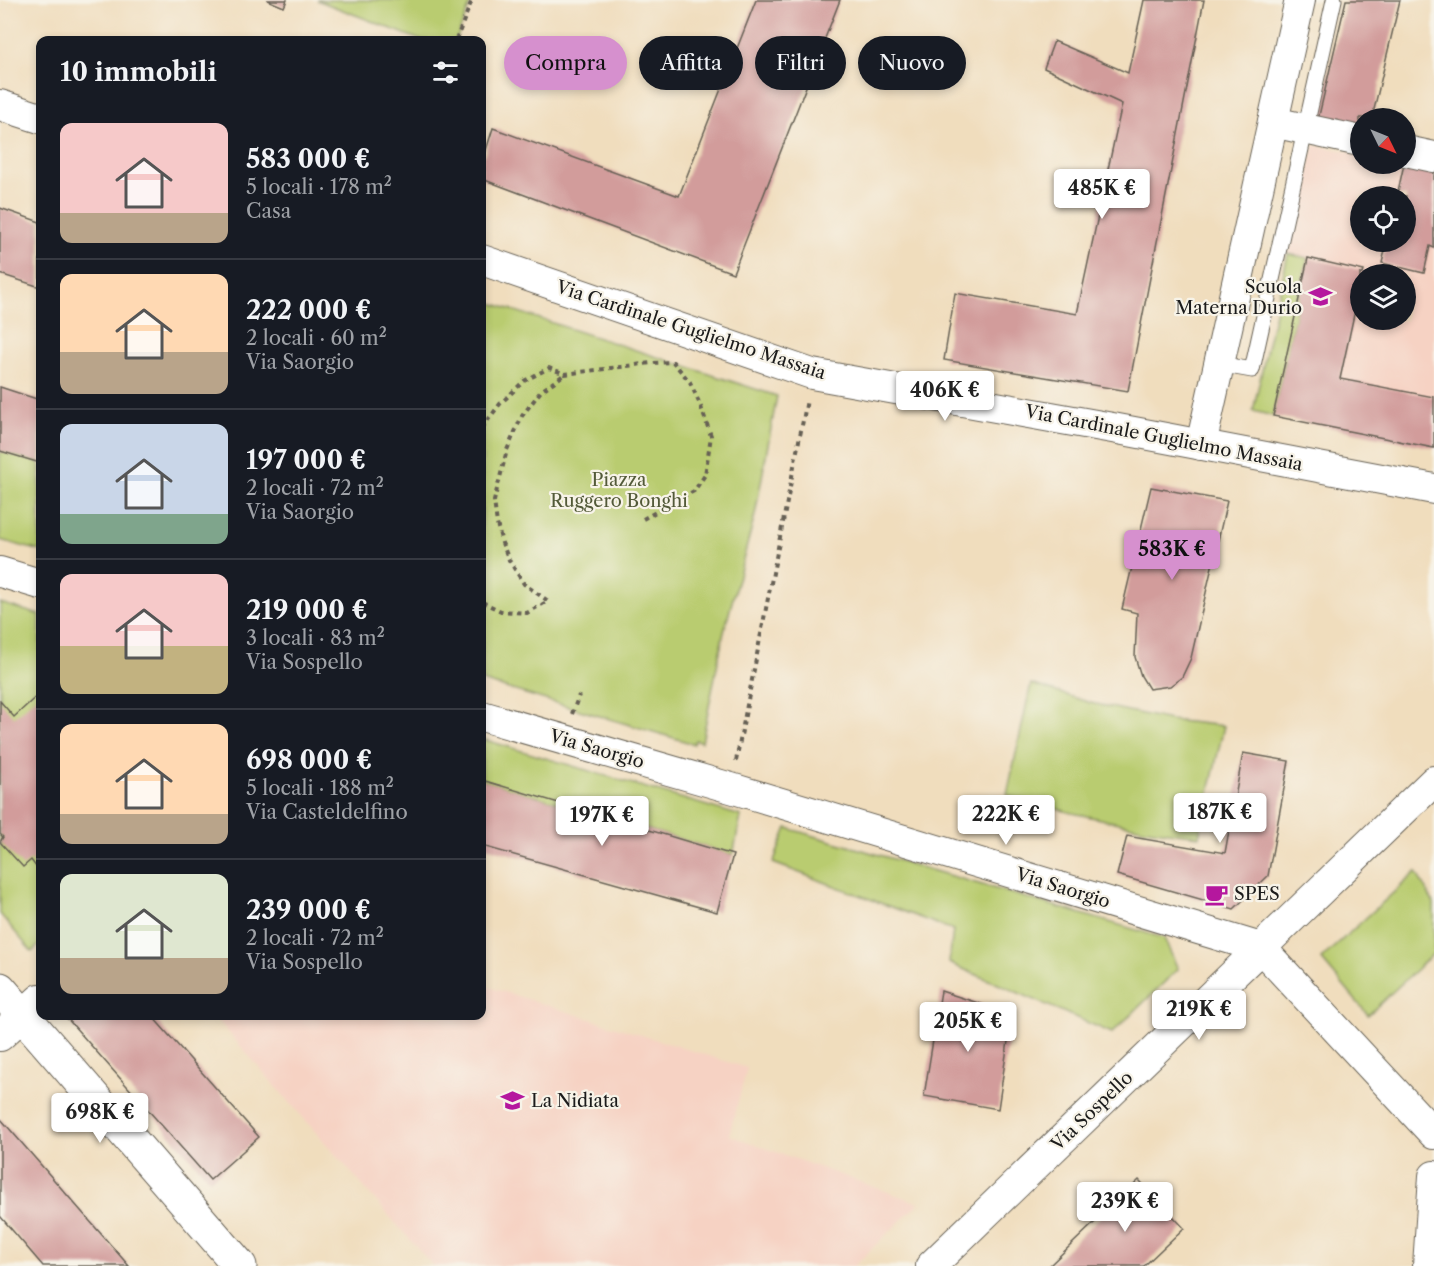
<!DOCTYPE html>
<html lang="it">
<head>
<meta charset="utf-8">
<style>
	body { margin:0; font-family:"Libre Caslon Text",serif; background:#20242c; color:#f1f3f6; height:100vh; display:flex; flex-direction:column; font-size:22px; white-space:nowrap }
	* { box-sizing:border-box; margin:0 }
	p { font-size:20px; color:#9ea1a6 }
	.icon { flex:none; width:33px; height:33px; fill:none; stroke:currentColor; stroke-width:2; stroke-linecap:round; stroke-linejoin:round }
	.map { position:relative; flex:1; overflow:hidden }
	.details { position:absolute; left:36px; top:36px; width:450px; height:984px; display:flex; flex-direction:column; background:#171b24; border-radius:12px; box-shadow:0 3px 9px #0003 }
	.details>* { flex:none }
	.hud { position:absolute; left:504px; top:36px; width:570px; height:54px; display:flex; gap:12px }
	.needle { width:39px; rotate:133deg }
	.controls { position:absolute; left:1350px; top:108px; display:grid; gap:12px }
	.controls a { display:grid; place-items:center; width:66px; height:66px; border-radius:50%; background:#171b24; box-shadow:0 3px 9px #0003; font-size:30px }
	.price { position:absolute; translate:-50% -51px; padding:0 14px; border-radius:6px; background:#fff; color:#222; font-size:20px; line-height:39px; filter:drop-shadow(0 2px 3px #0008) }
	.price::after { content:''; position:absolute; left:50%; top:36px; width:18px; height:14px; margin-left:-9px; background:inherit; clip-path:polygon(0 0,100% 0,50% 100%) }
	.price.on { background:#d690ce; color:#111 }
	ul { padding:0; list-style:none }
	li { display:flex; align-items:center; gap:18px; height:150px; padding:0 24px }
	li+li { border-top:2px solid #363941 }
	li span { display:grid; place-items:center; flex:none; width:168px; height:120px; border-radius:12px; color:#555 }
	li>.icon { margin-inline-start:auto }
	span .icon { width:72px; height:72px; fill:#fffc; stroke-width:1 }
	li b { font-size:26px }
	h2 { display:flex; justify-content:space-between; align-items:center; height:72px; padding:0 24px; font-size:26px }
	.pill { padding:0 21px; border-radius:27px; background:#171b24; box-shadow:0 3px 9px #0003; font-size:21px; line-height:54px }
	.pill.on { background:#d690ce; color:#111 }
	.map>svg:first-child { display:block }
	.built { fill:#f6d2c3; fill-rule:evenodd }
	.green { fill:#b9cc6f; stroke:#6a7446; stroke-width:1.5 }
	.building { fill:#d29c9b }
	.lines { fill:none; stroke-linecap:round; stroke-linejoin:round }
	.lane-casing { stroke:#666054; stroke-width:17 }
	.street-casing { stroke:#666054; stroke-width:32 }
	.secondary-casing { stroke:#666054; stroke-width:35 }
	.path { stroke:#666054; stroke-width:4; stroke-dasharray:4.5 4.5; stroke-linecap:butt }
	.lane { stroke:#fff; stroke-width:15 }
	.street { stroke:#fff; stroke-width:30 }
	.secondary { stroke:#fff; stroke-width:33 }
	.labels { text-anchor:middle; stroke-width:4.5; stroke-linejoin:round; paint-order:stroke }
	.poi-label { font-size:18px; fill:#1c1c1c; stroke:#f7f3e8; text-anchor:start }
	.street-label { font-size:18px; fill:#1c1c1c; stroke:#f7f3e8 }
	.park-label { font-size:18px; fill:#535a39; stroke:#f7f3e8 }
</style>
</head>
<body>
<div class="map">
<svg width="1434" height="1266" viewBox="0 0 1434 1266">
	<rect width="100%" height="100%" fill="#f7f3e8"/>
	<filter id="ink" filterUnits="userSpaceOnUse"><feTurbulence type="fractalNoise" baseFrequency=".0167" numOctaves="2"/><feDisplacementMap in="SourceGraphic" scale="12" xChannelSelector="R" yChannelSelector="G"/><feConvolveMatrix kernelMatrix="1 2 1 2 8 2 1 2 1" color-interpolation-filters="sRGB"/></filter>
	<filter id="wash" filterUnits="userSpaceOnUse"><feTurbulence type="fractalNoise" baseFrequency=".008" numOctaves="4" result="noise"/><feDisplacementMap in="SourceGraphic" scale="24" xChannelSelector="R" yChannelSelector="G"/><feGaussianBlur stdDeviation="1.35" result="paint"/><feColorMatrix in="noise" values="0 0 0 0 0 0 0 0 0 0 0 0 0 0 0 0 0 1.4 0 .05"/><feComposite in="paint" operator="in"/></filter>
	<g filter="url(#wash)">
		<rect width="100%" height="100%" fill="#f0ddbd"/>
		<g class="built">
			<path d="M1314,145L1360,154V164H1406L1434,168V448L1253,411ZM1360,196H1406V242H1360ZM1360,274H1406V320H1360Z"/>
			<path d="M482,985L747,1068L729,1135L919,1203L854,1266H433L214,1016H333L335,1018L339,1016H482Z"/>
		</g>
		<g class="green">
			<path d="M317,0H472L456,40H420Z"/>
			<path d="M1288,254L1308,258L1273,416L1253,411Z"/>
			<path d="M482,300L777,396L755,515L723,636L702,742L695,740L694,744L482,681Z"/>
			<path d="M0,451L40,463V551L0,540Z"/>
			<path d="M0,603L40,615V944L32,952L0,914Z"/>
			<path d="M1031,684L1091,703L1170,720L1224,726L1199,836L1146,829L1068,812L1007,795Z"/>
			<path d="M482,739L741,816L733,855L482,780Z"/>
			<path d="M787,828L1164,938L1178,969L1112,1033L949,963L953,930L773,863Z"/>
			<path d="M1416,872L1434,904V953L1368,1015L1321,959Z"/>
		</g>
		<g id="blocks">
			<g class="building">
				<path d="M267,0H287L284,7Z"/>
				<path d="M756,0H840L733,273L482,179V163L493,128L679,196Z"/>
				<path d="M1144,0H1204L1128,391L944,360L955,293L1077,314L1122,104L1044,68L1054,41L1128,73Z"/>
				<path d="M1346,0H1400L1372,118H1360V130L1318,120Z"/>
				<path d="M1404,164L1434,171V248L1430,246L1424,273L1382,263L1387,242H1406V196H1397Z"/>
				<path d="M0,208L40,222V287L0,274Z"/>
				<path d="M1308,258L1364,271L1363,274H1360V287L1340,379L1434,397V448L1273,416Z"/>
				<path d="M0,387L40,400V463L0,451Z"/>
				<path d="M1151,487L1227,501L1191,658L1182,677L1170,686L1149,689L1141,676L1135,657L1137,613L1122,609Z"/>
				<path d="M40,693V872L31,860L23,867L0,842L3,837L0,834V701L14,717Z"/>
				<path d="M1243,753L1289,761L1268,876L1234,909L1117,875L1127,836L1225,853Z"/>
				<path d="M482,780L733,855L717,912L482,846Z"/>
				<path d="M941,991L1012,1014L998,1109L924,1096Z"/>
				<path d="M65,1016H152L259,1137L210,1180Z"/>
				<path d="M0,1118L129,1266H43L0,1216Z"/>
				<path d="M1139,1180L1184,1228L1144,1266H1049Z"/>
			</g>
		</g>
	</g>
	<g filter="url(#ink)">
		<use href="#blocks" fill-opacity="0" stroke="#666054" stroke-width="1.5"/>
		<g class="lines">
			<defs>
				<path id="lane" d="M1218,364L1252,370L1334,0"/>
				<g id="street">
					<path d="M0,105L40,118"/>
					<path d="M1273,122L1360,141"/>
					<path d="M1406,151L1434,157"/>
					<path d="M482,260L812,374L1118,429L1434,489"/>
					<path d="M1201,445L1300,0"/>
					<path d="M0,572L40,584"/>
					<path d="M482,716L731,788L1261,948L1434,1134"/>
					<path d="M0,1036L40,999"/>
					<path d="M931,1266L1434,781"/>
					<path d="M1428,1266L1434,1176"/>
				</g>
				<path id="secondary" d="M0,989L240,1266"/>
			</defs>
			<use href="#lane" class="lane-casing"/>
			<use href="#street" class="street-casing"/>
			<use href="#secondary" class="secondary-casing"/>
			<g class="path">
				<path d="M456,40L472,0"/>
				<path d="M482,428L500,404L524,381L549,368L565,374L651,363L673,362L690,382L701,407L711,436L705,475L694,491L643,519"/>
				<path d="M482,602L501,611L527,613L548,601L524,584L509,560L502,543L497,524L494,501L507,450L522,416L541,391L565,374"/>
				<path d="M572,714L579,695"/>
				<path d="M736,761L807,400"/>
			</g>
			<use href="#lane" class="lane"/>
			<use href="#street" class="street"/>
			<use href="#secondary" class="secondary"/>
		</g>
	</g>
	<defs>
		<symbol id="school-bare" viewBox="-9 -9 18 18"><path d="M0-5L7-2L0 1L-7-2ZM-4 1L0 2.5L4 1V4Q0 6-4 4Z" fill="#b5179e" stroke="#f7f3e8" stroke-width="2.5" paint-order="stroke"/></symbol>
		<symbol id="cafe-bare" viewBox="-9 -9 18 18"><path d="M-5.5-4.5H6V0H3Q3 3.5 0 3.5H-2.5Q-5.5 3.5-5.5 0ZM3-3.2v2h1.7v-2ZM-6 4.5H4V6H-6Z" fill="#b5179e" stroke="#f7f3e8" stroke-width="2.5" paint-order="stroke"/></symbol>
	</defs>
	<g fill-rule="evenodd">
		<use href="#school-bare" x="1304" y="280" width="33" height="33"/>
		<use href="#cafe-bare" x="1200" y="878" width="33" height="33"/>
		<use href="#school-bare" x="496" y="1084" width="33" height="33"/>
	</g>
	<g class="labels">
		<g class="poi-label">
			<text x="1302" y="293" text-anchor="end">Scuola<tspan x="1302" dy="21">Materna Durio</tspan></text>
			<text x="1234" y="900">SPES</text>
			<text x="531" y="1107">La Nidiata</text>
		</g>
		<g class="street-label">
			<text transform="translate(691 330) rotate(18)" y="6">Via Cardinale Guglielmo Massaia</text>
			<text transform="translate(1164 438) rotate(11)" y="6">Via Cardinale Guglielmo Massaia</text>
			<text transform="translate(597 749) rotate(16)" y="6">Via Saorgio</text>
			<text transform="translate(1063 888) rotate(17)" y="6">Via Saorgio</text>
			<text transform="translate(1092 1111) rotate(-44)" y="6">Via Sospello</text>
		</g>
		<g class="park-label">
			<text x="619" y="486">Piazza<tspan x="619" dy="21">Ruggero Bonghi</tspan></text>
		</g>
	</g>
</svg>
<div class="controls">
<a><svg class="needle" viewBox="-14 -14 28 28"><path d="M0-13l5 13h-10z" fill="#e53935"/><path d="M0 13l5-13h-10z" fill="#9ea1a6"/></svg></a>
<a><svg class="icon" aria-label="locate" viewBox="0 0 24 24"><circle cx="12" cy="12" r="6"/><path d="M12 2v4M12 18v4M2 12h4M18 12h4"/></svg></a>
<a><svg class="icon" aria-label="layers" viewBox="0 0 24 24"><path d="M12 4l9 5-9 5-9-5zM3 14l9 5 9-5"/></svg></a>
</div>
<b class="price" style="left:1102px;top:220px">485K €</b>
<b class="price" style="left:945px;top:422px">406K €</b>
<b class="price on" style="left:1172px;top:581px">583K €</b>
<b class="price" style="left:1220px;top:844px">187K €</b>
<b class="price" style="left:1006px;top:846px">222K €</b>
<b class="price" style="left:602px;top:847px">197K €</b>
<b class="price" style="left:1199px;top:1041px">219K €</b>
<b class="price" style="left:968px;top:1053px">205K €</b>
<b class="price" style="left:100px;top:1144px">698K €</b>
<b class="price" style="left:1125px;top:1233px">239K €</b>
<div class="hud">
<a class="pill on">Compra</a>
<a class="pill">Affitta</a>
<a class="pill">Filtri</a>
<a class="pill">Nuovo</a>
</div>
<section class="details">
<h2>10 immobili<svg class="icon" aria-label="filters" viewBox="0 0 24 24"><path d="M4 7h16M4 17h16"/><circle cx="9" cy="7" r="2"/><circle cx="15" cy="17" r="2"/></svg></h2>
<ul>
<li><span style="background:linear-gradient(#f6c9c9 75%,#b9a48a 0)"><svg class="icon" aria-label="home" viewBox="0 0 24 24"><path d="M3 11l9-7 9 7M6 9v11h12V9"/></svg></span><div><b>583 000 €</b><p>5 locali · 178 m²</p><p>Casa</p></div></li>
<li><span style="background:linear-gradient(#ffd9b3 65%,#b9a48a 0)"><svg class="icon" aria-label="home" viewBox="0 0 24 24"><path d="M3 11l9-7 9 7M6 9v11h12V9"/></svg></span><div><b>222 000 €</b><p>2 locali · 60 m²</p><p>Via Saorgio</p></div></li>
<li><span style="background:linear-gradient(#c9d6e8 75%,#7fa58c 0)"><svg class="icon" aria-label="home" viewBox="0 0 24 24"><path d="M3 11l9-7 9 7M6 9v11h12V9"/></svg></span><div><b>197 000 €</b><p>2 locali · 72 m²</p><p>Via Saorgio</p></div></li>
<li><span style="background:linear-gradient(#f6c9c9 60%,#c2b280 0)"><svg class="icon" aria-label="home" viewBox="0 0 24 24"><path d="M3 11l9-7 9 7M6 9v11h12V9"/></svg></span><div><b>219 000 €</b><p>3 locali · 83 m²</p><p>Via Sospello</p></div></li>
<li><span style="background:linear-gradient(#ffd9b3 75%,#b9a48a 0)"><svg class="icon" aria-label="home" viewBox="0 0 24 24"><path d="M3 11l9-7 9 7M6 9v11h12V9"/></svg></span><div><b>698 000 €</b><p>5 locali · 188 m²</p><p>Via Casteldelfino</p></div></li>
<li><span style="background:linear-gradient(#dfe7d0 70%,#b9a48a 0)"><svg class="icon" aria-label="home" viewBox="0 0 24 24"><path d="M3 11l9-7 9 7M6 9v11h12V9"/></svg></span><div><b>239 000 €</b><p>2 locali · 72 m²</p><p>Via Sospello</p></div></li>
</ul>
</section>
</div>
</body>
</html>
